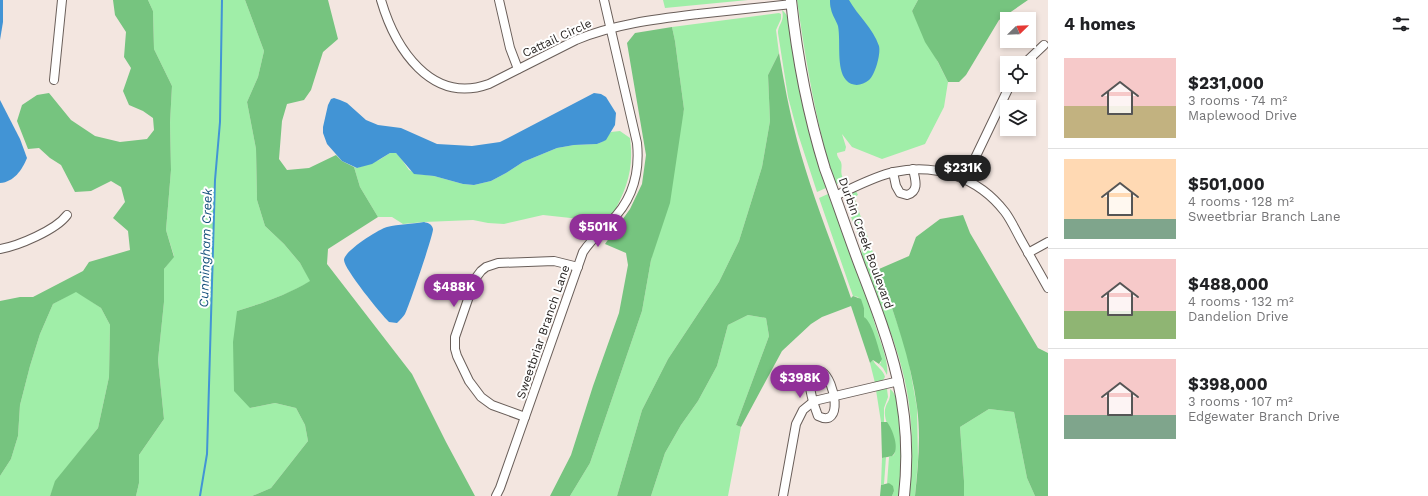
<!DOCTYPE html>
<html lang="en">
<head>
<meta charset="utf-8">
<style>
	body { margin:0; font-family:"Work Sans",sans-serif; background:#f6f6f6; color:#202124; height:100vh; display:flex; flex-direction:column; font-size:15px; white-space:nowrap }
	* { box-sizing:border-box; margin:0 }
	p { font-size:13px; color:#757577 }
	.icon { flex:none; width:22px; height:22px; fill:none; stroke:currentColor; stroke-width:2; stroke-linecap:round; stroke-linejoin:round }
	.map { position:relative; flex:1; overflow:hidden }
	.details { display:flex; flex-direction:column; background:#fff; width:380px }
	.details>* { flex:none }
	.needle { width:26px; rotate:67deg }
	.buttons { position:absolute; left:1000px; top:12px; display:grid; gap:8px }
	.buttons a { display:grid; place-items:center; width:36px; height:36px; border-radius:0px; background:#fff; box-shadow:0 2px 6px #0003; font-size:20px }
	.price { position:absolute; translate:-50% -34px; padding:0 9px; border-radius:14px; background:#913099; color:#fff; font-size:13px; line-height:26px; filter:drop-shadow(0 1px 2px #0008) }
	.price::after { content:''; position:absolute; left:50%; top:24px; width:12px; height:9px; margin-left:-6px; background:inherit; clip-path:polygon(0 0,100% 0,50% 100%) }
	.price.on { background:#222; color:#fff }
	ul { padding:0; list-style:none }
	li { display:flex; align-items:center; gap:12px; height:100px; padding:0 16px }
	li+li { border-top:1px solid #e0e0e0 }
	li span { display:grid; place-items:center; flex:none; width:112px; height:80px; border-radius:0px; color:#555 }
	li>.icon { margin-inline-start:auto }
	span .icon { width:48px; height:48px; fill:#fffc; stroke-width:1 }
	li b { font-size:17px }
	h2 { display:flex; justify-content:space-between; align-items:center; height:48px; padding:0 16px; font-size:17px }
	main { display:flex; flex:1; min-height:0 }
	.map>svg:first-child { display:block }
	.green { fill:#a0eea8 }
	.forest { fill:#76c47f }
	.water { fill:#4294d5 }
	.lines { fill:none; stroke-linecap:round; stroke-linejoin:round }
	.stream { stroke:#4294d5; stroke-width:2 }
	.minor-casing { stroke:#695e59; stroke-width:10 }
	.tertiary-casing { stroke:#695e59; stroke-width:12 }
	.minor { stroke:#fff; stroke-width:8 }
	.tertiary { stroke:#fff; stroke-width:10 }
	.labels { text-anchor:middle; stroke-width:4; stroke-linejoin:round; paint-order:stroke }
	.street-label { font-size:12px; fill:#231f1d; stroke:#fff }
	.water-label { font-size:13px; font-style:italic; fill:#16517c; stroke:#fff }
</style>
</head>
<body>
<main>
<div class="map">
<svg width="1048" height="496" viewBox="0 0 1048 496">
	<rect width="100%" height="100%" fill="#f3e6e0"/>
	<g class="green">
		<path d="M148,0H245L264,51L258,77L247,102L256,149L257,200L265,226L284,244L300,263L311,281C287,295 263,303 237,311L250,408L275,403L296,408L305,425L308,441L271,488L252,496H136L139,483V455L164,419L158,360L164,302V269L174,256L166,230L171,170L170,123L172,86L154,49L153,11Z"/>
		<path d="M663,0H748L665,8Z"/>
		<path d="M797,0H918L912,11L948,82L944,107L925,144L882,159L852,147L842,134L846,147L845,151L837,153C837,157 839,158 841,162C843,168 839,171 844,181L837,184C830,173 828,158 824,146C812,98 804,49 797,0Z"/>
		<path d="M782,10C792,17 791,36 792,47C799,96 810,142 826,188L817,192L798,134L788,97L778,33C778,24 785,22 782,10Z"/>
		<path d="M779,13L781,14V19L776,30L779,53L768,75L770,121L762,167L739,241L719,282L668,359L642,410L617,496H570L590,463L642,311L651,260L684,109L675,41L672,27Z"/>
		<path d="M620,131L630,138C634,170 627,188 612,216L595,219H580L543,215L504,224L488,223L473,220L424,222L403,224L392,217H378L360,187L354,167L357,168L379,160L390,153H396L400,157L409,170L418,174L434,176L463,184L474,185L491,181L506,173L523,162L557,148L574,145L597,144L602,142L611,132Z"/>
		<path d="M856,191L858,195L854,197L907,352L917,408L918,460L915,496H909C914,453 913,410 902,369C893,331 874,296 863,259C861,253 862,247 860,241C857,228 846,212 848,198L851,194Z"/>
		<path d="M828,194L871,307C873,327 890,358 887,375L883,368L879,364L881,363L864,317V308L858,297L853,296L819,198Z"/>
		<path d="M76,291L101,308L110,325L109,377L98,428L56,481L50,496H0V476L11,459L18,436L20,405L30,366L40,334L53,304Z"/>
		<path d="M748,315L766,318L769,336L736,425L741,427L728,496H651L665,453L681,425L698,401L717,366L728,325Z"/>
		<path d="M873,360C876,367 883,369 885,377L883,380L875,383L870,363Z"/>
		<path d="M887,389L888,397L884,408V422H881L876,390Z"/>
		<path d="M890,389C907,400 901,476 899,496H892L894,491L889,483L887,484L889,457L894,455C900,438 883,426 885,410C887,400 891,402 890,389Z"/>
		<path d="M989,409L1014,412L1027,478L1035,496H964V481L960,427Z"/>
		<path d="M886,457L884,484L881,485L882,458Z"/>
	</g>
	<g class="forest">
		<path d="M113,0H148L153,11L154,49L172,86L170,123L171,170L166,230L174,257L164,269V302L158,360L164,419L139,455V483L136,496H50L55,481L98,428L109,377L110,325L101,308L76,292L53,304L40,334L30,366L20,405L18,436L11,459L0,476V301L20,297H33L83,271L89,262L130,250L128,231L113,218L125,202L121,187L111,181L91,191L75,192L61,165L50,158L39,148L28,149L17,121L22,105L37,95L49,93L71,120L95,136L120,142L147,139L154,130L153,118L143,111L129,105L123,91L131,68L124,57L126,32L115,15Z"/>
		<path d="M245,0H328L338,39L323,52L311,90L304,100L287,104L282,121L279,159L287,170L309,168L336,155L342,161L354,167L360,187L378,217L328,249L327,264L412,374L446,442L475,496H252L271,488L308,441L305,425L296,408L275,403L250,408L234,391L233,342L237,311C263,303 287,295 310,281L300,263L284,244L265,226L257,200L256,149L247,102L258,77L264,51Z"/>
		<path d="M918,0H1028L999,20L966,75L959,82H948L938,62L925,42L912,11Z"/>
		<path d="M672,27L675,41L684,109L670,203L651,260L642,311L590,463L570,496H550L571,455L593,386L619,313L628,265L626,253L605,244L630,209L642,184L646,155L627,43L635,33Z"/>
		<path d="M779,53C784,82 789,111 797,140C811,193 833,246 851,298L853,296L861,299L864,308V317C873,323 878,348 882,359L879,364L873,360L870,363L851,306L822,317L811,324L782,351L741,427L736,425L769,336L766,318L748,315L728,325L717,366L698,401L681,425L665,453L651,496H617L642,410L668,359L719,282L739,241L762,167L770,121L768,75Z"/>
		<path d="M963,215L970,233L1038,348L1048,353V496H1035L1027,478L1014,412L989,409L960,427L964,481V496H915C918,467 921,436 917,407C911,359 894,315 879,269L909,256L916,237L940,219Z"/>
		<path d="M881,422H887C892,428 901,450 892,456C890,457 885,457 882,458Z"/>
		<path d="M889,483L893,486L894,491L892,496H880L881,485Z"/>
	</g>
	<g class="water">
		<path d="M0,0H3V22L0,40Z"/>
		<path d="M830,0H849C858,16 873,28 879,46C881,54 875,75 869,80C862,86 852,87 846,80C836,68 841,42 838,26C836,20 832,15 831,9C830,6 830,3 830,0Z"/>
		<path d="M594,93L601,94L606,97L616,113L615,125L606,140L602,142L597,144L574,145L557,148L523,162L506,173L491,181L474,185L463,184L434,176L414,174L396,153H390L372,164L357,168L342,161L327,144L323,133V127L328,105L331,99L334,98L340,100L347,103L366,120L378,125L401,128L437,144L472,146L500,142L508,138Z"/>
		<path d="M0,100L20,139L27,158C22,170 14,182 0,183Z"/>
		<path d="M424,222C428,223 432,224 433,229C434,233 409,306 405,314C403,317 400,320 397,323L389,322C381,314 344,269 344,260C344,251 379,229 387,227C399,224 412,224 424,222Z"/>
	</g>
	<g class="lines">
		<path class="stream" d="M200,496L207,454L215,180L220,122L222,0"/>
		<defs>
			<g id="minor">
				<path d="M381,0C395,48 431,105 489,84L576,40C614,24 657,19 698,14C729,11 761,7 792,4"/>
				<path d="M499,0L510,48L518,69"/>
				<path d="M1025,63L1044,45"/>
				<path d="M54,80L62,0"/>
				<path d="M893,172L896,186L900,193L907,195C920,191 915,179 913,169"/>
				<path d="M965,179L1010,85"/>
				<path d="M835,196C853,188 875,176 894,172C936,163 978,177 1005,212C1011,220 1016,231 1021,240C1030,256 1039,272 1048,288"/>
				<path d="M0,249C18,246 56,230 67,215"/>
				<path d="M1028,253L1048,242"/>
				<path d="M822,372C835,380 844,429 818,416C815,408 807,385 811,378C814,373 818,373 822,372Z"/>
				<path d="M525,417L492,405L481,397L469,381L457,356L455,349V337L475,279L481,271L486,267L498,263L554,261L578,267"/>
				<path d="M496,496L500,488L583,252C591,240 600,232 610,222C632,201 640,173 637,143L604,0"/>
				<path d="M783,496L796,424L803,410L814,401L899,381"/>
			</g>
			<path id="tertiary" d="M791,0C797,57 808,114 825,169C837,201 848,234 860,266C891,346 914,408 904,496"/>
		</defs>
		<use href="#minor" class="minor-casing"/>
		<use href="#tertiary" class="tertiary-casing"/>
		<use href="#minor" class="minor"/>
		<use href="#tertiary" class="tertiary"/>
	</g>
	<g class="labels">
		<g class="street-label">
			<text transform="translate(557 38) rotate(-25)" y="4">Cattail Circle</text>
			<text transform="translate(866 243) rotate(70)" y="4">Durbin Creek Boulevard</text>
			<text transform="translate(543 332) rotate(-71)" y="4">Sweetbriar Branch Lane</text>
		</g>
		<g class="water-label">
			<text transform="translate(205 248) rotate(-88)" y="5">Cunningham Creek</text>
		</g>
	</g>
</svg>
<div class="buttons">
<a><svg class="needle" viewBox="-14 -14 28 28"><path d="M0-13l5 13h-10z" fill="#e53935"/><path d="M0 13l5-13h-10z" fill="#757577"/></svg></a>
<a><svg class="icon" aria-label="locate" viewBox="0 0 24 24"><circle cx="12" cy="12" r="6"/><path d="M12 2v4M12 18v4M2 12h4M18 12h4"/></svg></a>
<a><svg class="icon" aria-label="layers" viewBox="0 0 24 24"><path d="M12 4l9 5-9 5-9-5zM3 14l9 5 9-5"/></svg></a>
</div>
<b class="price on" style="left:963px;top:189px">$231K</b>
<b class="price" style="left:598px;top:248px">$501K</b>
<b class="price" style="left:454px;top:308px">$488K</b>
<b class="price" style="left:800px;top:399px">$398K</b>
</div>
<section class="details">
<h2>4 homes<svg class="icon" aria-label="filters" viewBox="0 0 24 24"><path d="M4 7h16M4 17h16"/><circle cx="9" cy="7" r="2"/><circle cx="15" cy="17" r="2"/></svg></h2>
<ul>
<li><span style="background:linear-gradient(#f6c9c9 60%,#c2b280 0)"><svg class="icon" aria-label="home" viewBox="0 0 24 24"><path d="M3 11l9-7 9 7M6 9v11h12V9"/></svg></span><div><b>$231,000</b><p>3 rooms · 74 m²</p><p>Maplewood Drive</p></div></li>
<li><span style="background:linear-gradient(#ffd9b3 75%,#7fa58c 0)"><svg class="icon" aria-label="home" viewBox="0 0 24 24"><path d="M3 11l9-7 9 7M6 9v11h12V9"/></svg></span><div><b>$501,000</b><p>4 rooms · 128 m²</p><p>Sweetbriar Branch Lane</p></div></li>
<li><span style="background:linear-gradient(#f6c9c9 65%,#8fb573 0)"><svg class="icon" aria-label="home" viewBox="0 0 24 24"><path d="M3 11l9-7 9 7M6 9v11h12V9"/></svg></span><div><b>$488,000</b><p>4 rooms · 132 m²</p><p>Dandelion Drive</p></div></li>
<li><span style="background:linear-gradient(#f6c9c9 70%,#7fa58c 0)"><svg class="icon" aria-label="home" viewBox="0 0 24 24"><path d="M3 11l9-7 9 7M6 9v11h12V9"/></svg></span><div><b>$398,000</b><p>3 rooms · 107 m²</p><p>Edgewater Branch Drive</p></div></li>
</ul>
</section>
</main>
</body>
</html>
